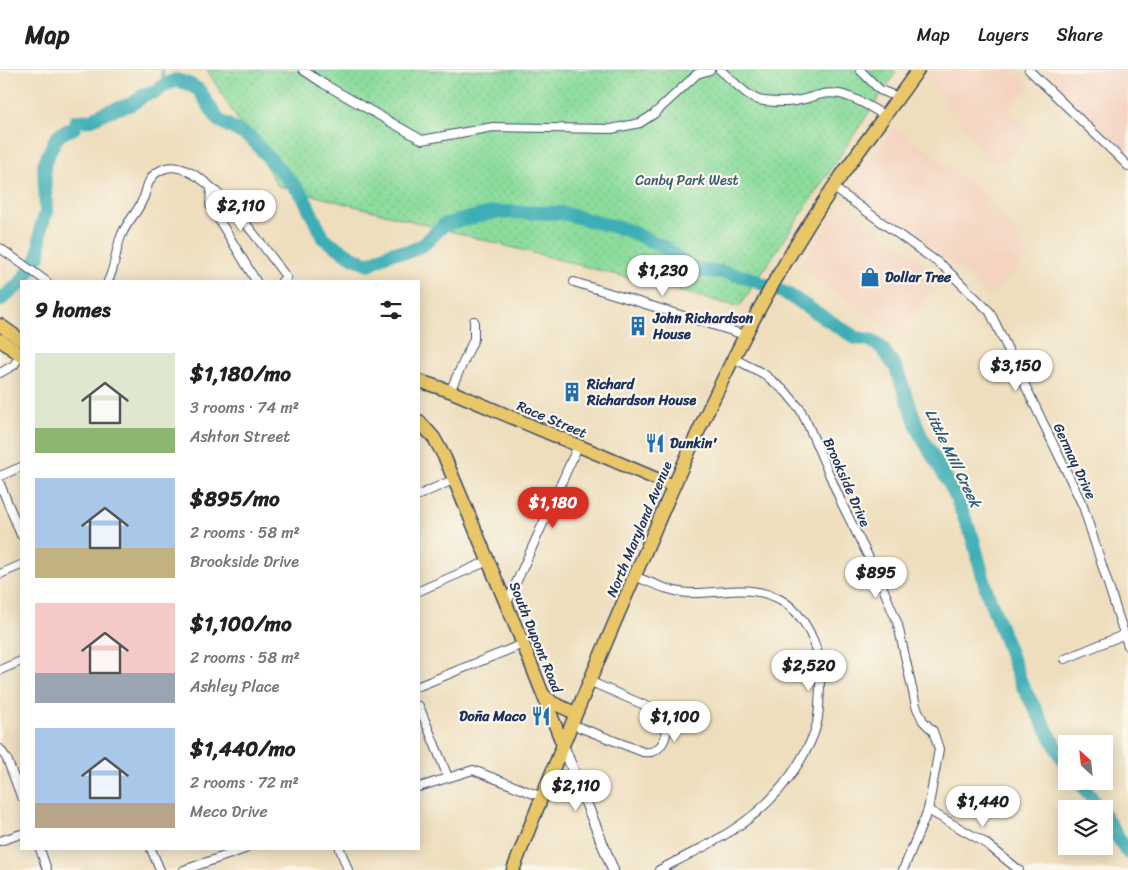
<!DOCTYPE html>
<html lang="en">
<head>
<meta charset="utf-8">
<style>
	body { margin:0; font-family:Sriracha,sans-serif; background:#f6f6f6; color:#222; height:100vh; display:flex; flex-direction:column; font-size:19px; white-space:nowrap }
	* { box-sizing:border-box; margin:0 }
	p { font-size:16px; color:#767676 }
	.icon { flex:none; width:28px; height:28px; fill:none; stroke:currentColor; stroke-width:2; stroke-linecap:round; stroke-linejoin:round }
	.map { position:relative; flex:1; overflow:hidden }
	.side { position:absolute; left:20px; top:210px; width:400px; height:570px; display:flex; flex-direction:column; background:#fff; border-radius:0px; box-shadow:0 2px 12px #0003 }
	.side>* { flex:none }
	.needle { width:32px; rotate:333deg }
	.tools { position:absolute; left:1058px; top:665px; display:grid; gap:10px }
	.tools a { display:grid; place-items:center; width:55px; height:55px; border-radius:0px; background:#fff; box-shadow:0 2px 12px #0003; font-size:25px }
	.price { position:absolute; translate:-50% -42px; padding:0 11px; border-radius:18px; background:#fff; color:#222; font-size:16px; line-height:32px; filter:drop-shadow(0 1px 2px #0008) }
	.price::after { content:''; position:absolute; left:50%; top:30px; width:15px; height:11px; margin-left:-8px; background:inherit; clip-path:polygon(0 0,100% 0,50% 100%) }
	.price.active { background:#d93025; color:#fff }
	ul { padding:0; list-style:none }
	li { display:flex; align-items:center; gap:15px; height:125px; padding:0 15px }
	li span { display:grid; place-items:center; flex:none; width:140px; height:100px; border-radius:0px; color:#555 }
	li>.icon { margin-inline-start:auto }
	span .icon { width:60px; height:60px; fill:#fffc; stroke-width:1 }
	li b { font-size:21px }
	h2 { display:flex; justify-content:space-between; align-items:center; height:60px; padding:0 15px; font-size:21px }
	header { display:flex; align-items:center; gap:30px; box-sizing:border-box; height:70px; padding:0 25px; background:#fff; border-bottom:1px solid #e0e0e0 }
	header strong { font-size:24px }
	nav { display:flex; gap:28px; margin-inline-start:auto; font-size:18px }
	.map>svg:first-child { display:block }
	.built { fill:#f4d3c0 }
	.park { fill:url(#park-dots); stroke:#54867d }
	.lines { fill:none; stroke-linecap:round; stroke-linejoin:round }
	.stream { stroke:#3caeb5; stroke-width:2.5 }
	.river { stroke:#3caeb5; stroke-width:14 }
	.minor-casing { stroke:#3b496c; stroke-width:10 }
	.tertiary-casing { stroke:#3b496c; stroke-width:12 }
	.primary-casing { stroke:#3b496c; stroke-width:15 }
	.minor { stroke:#fff; stroke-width:8 }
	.tertiary { stroke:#fff; stroke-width:10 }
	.primary { stroke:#e9c769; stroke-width:12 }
	.labels { text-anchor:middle; stroke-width:4.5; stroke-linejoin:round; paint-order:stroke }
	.park-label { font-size:14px; fill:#375a6e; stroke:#fbf7ec }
	.poi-label { font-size:14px; font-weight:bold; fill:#1b2f5e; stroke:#fbf7ec; text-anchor:start }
	.street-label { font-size:14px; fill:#1b2f5e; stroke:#fbf7ec }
	.water-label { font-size:15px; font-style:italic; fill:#275b7c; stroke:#fbf7ec }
</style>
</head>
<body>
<header>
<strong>Map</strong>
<nav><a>Map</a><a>Layers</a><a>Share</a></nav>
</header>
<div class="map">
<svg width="1128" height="800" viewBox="0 0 1128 800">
	<defs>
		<pattern id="park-dots" width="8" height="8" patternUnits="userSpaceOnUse" patternTransform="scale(1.25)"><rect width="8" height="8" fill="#8cdc9c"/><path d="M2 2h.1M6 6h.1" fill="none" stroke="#78bd89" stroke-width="1.8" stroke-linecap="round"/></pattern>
	</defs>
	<rect width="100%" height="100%" fill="#fbf7ec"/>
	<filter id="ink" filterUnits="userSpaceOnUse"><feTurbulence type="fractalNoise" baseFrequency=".02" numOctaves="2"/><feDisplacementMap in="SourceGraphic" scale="10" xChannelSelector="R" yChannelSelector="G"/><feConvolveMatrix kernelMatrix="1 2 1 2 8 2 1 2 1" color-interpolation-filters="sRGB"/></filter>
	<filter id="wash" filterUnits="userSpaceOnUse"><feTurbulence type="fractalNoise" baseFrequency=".0096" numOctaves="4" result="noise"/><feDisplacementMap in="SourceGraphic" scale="20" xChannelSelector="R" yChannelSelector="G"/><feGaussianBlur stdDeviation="1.12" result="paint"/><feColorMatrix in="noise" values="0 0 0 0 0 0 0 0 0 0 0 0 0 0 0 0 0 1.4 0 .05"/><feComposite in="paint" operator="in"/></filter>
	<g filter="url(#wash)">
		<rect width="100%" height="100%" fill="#eedebd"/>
		<g class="built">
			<path d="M932,0H1012L1031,18L1009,39L1030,62L1006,93H991L926,8Z"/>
			<path d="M1042,0H1128V83Z"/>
			<path d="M894,56L977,118L1015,161L1029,187L988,227L969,207L855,123L852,115Z"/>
			<path d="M840,136H844L941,206L898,265L799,198L837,138Z"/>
		</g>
		<path class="park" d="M207,0H894L896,2L739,237L278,116Z"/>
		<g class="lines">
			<path class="stream" d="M162,0L164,15"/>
			<g class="river">
				<path d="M22,211L39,186L41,157L46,143L44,94L55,70L62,63L74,58L76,51C94,51 91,49 106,42C120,36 133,38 144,24L156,22L164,15L176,10L189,14L199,20L218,50L251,68L303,126L323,168L352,187L369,194L393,182H408L423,175L445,154L495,142L562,143L627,160L666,178L687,196L704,201L723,202L746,207L787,224L856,268L870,270L882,278L896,298L920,364L953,420L973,469L987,522L1022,615L1066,695"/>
				<path d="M0,230L21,213"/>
				<path d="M1080,711L1099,739"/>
				<path d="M1104,745L1128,783"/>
			</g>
		</g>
	</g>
	<g filter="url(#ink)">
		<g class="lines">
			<defs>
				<g id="minor">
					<path d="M303,0L324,14L422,70L493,57L611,59L640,53L654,44L697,4L710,0"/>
					<path d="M720,0C732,9 749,30 764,31C827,39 814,0 885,46"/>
					<path d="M860,0L880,20L898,27"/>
					<path d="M1029,0L1128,96"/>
					<path d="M211,118L210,135L256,211"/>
					<path d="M834,118L944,197L990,242L1083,436L1128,576"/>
					<path d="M0,178L46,211"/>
					<path d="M108,211C116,196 115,179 122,164C127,152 137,143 142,131C146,125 146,116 150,110C152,106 157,102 161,100C199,79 268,183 287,208L282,211"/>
					<path d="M574,212L745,265"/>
					<path d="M733,288L764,304L786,322L800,339L808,355L842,434L879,508L898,555L916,636L923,651L933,661L939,679L928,740L903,800"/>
					<path d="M0,303L14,295L21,284"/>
					<path d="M450,321L474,269V251"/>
					<path d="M0,406L21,397"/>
					<path d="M0,414L21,465"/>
					<path d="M419,425L453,410"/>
					<path d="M0,504L21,495"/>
					<path d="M634,506C652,513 670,522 689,523C722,524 750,513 781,530C804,543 821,578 820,604C820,620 820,637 817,653C814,667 807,679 800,691C765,750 717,770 659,800"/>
					<path d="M419,521L488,491"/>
					<path d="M507,533L578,376"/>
					<path d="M1065,589L1123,565"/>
					<path d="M0,600L21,591"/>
					<path d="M419,616L523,574"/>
					<path d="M419,636L448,707"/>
					<path d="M571,654L643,682C661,685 668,667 667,652L660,642L589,611"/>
					<path d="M0,679L7,689L21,726"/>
					<path d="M419,717L473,700L542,727"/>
					<path d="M928,740L984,772L1019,800"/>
					<path d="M0,771L21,764"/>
					<path d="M40,779L47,800"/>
					<path d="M151,779L160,800"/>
					<path d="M340,779L348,800"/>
					<path d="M184,800L245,779"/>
				</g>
				<path id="tertiary" d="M563,675L613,800"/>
				<g id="primary">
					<path d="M0,255L21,270"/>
					<path d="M0,270L21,285"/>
					<path d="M419,311L450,321L673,416"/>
					<path d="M419,351L434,368L445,388L523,574L563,675"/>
					<path d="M544,625L553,633L575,643"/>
					<path d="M513,800C554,694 598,590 643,487C690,377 738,268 801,167C836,109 879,55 918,0"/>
				</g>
			</defs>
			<use href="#minor" class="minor-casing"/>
			<use href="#tertiary" class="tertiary-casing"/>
			<use href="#primary" class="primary-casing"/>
			<use href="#minor" class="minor"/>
			<use href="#tertiary" class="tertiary"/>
			<use href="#primary" class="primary"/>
		</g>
	</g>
	<defs>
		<symbol id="shop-bare" viewBox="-9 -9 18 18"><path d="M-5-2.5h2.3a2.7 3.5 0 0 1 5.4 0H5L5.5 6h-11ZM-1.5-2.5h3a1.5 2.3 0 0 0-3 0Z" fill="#1f6fb2" stroke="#fbf7ec" stroke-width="2.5" paint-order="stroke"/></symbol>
		<symbol id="building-bare" viewBox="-9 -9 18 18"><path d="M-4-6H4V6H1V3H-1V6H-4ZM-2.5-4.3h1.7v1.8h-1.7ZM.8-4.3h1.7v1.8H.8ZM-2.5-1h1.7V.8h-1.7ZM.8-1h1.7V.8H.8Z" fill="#1f6fb2" stroke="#fbf7ec" stroke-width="2.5" paint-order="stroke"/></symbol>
		<symbol id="restaurant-bare" viewBox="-9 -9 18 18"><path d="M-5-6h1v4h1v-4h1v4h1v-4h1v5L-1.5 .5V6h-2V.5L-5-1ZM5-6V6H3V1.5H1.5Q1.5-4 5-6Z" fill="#1f6fb2" stroke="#fbf7ec" stroke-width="2.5" paint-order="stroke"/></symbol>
	</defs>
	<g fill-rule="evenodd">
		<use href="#shop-bare" x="856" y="193" width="28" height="28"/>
		<use href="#building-bare" x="624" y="242" width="28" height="28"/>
		<use href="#building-bare" x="558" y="308" width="28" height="28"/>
		<use href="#restaurant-bare" x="641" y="359" width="28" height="28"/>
		<use href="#restaurant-bare" x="527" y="632" width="28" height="28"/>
	</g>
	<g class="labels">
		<g class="park-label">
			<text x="687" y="115">Canby Park West</text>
		</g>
		<g class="poi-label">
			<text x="885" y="212">Dollar Tree</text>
			<text x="653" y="253">John Richardson<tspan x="653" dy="16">House</tspan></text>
			<text x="587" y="319">Richard<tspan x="587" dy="16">Richardson House</tspan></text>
			<text x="670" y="378">Dunkin'</text>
			<text x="526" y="651" text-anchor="end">Doña Maco</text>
		</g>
		<g class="street-label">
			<text transform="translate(552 349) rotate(23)" y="5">Race Street</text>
			<text transform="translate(1075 391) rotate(65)" y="5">Germay Drive</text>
			<text transform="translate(847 412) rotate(66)" y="5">Brookside Drive</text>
			<text transform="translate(639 459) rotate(-67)" y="5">North Maryland Avenue</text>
			<text transform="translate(536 567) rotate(68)" y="5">South Dupont Road</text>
		</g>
		<g class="water-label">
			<text transform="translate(953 388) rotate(64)" y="5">Little Mill Creek</text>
		</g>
	</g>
</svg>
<div class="tools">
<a><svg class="needle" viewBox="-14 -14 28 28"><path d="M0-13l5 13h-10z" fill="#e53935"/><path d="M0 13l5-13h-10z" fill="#767676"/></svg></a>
<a><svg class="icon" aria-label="layers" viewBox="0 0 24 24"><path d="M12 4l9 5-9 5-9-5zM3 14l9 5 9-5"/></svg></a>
</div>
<b class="price" style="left:241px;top:162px">$2,110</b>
<b class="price" style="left:663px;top:227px">$1,230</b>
<b class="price" style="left:1016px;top:322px">$3,150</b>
<b class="price active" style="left:553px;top:459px">$1,180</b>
<b class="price" style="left:876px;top:529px">$895</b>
<b class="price" style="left:809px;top:622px">$2,520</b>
<b class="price" style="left:675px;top:673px">$1,100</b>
<b class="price" style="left:576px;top:742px">$2,110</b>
<b class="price" style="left:983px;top:758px">$1,440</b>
<section class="side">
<h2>9 homes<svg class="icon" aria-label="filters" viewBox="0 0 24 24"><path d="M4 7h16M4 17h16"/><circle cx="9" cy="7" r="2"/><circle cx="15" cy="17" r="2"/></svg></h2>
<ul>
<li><span style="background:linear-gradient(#dfe7d0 75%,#8fb573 0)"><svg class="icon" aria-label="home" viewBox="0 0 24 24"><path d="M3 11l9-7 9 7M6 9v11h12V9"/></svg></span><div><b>$1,180/mo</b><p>3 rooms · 74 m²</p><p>Ashton Street</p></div></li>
<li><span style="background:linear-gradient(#a9c7e8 70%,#c2b280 0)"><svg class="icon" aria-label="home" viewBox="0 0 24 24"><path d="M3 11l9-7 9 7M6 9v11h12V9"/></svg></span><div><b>$895/mo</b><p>2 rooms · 58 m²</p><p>Brookside Drive</p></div></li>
<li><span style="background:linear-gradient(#f6c9c9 70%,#9aa5b1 0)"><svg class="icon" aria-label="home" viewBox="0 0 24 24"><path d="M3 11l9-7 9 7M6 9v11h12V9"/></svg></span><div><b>$1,100/mo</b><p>2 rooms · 58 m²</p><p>Ashley Place</p></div></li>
<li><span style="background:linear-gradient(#a9c7e8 75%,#b9a48a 0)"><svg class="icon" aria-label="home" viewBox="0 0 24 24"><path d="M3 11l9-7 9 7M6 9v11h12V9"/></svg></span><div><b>$1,440/mo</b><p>2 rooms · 72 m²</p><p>Meco Drive</p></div></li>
</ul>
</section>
</div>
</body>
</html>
